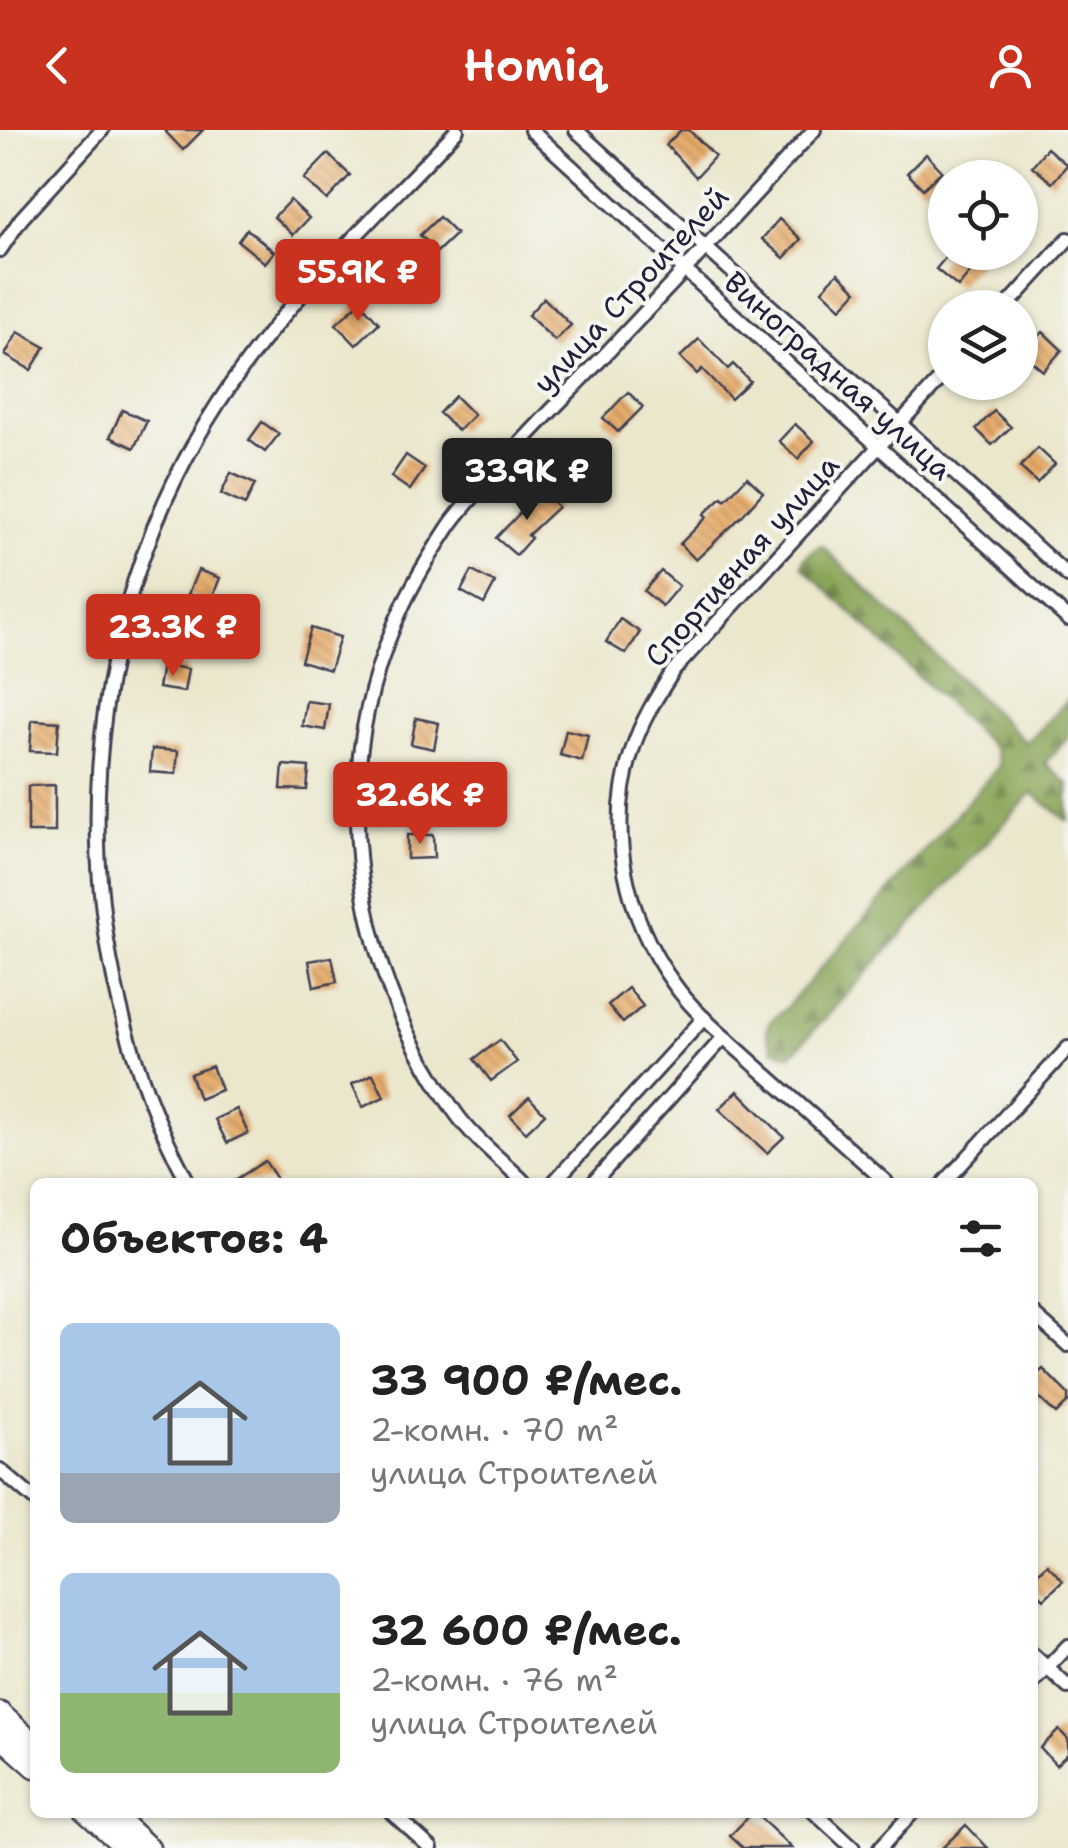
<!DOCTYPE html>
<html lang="ru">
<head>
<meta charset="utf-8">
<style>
	body { margin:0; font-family:"Shantell Sans",sans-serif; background:#f6f6f6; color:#222; height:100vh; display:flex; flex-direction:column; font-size:38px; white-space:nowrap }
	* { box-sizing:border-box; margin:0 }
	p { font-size:32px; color:#767676 }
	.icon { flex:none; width:55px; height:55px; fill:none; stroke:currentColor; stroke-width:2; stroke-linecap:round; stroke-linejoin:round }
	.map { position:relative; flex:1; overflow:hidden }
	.sheet { position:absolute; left:30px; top:1048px; width:1008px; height:640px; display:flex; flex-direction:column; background:#fff; border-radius:15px; box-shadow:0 2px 8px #0004 }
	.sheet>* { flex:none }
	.tools { position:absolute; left:928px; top:30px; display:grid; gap:20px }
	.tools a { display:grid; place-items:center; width:110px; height:110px; border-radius:50%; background:#fff; box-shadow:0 2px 8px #0004; font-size:50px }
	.price { position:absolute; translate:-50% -85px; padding:0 22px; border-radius:10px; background:#c8321e; color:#fff; font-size:32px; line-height:65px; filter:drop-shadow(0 2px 5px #0008) }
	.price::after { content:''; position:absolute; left:50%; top:60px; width:30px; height:22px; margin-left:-15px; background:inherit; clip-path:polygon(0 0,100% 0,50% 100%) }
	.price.current { background:#222; color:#fff }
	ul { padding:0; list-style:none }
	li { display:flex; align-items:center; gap:30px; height:250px; padding:0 30px }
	li span { display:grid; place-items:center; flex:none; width:280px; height:200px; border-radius:15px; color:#555 }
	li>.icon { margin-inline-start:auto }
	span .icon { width:120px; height:120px; fill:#fffc; stroke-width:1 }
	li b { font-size:42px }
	h2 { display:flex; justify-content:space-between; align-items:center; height:120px; padding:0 30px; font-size:42px }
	header { display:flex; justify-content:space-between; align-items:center; height:130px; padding:0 30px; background:#c8321e; color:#fff; font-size:45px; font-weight:600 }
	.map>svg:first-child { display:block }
	.forest { fill:url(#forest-firs); stroke:#56644a; stroke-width:2.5 }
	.building { fill:url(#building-back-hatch) }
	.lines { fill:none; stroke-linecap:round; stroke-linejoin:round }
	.minor-casing { stroke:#404051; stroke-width:18 }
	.primary-casing { stroke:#404051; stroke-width:25 }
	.minor { stroke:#fff; stroke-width:12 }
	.primary { stroke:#fff; stroke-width:20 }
	.labels { text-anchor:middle; stroke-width:8; stroke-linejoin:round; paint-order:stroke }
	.street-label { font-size:30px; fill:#22223b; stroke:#f6f6f2 }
</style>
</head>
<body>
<header><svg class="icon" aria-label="back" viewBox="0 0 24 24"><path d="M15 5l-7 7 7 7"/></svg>Homiq<svg class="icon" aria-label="person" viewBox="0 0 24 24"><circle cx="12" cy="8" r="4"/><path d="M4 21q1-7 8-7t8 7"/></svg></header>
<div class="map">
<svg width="1068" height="1718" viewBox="0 0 1068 1718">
	<defs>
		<pattern id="forest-firs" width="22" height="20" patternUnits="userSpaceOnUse" patternTransform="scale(2.5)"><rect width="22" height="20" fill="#8aa659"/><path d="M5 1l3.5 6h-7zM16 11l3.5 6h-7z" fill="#70874b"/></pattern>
		<pattern id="building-back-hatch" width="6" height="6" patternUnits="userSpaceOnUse" patternTransform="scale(2.5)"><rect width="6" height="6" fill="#e7ac6a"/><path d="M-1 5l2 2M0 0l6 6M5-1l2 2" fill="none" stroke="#bb8c58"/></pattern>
	</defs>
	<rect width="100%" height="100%" fill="#f6f6f2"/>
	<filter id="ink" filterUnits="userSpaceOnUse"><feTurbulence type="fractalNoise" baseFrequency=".01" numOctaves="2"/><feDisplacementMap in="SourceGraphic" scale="20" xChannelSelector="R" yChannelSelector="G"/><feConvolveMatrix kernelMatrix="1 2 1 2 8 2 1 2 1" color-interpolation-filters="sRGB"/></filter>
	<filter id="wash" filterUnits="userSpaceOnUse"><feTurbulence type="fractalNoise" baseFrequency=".0048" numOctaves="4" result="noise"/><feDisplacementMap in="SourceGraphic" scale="40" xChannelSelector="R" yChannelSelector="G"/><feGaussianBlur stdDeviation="2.25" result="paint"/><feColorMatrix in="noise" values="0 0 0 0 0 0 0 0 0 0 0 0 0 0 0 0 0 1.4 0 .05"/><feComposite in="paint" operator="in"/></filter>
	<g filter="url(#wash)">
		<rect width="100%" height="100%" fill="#ebe7cd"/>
		<path class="forest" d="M821,415L1026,613L1068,570V608L1045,633L1068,654V691L1032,663L791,925L774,920C763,897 763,896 783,881L999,636L994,618L802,436L805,427Z"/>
		<g id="blocks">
			<g class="building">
				<path d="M164,0H203L183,20Z"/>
				<path d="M681,0H689L715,26L696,47L666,15Z"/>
				<path d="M1047,18L1067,35L1052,53L1032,36Z"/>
				<path d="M328,24L350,45L327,70L304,49Z"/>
				<path d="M926,24L942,41L923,59L907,43Z"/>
				<path d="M290,70L309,88L293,105L274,87Z"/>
				<path d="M439,87L456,104L422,136L435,150L414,170L391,146L427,112L420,105Z"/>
				<path d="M779,89L801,109L784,128L762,109Z"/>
				<path d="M247,99L274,122L265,133L238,111Z"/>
				<path d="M950,122H966L978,133L958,157L936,139Z"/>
				<path d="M838,143L857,161L841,178L822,160Z"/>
				<path d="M544,168L571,195L555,211L528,185Z"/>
				<path d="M360,172L379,193L356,215L336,194Z"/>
				<path d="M18,202L45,217L31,240L5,225Z"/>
				<path d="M1043,202L1062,220L1043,241L1023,224Z"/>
				<path d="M699,209L728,239L733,234L750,251L731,269L702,239L697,244L680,227Z"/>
				<path d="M628,262L643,277L618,302L603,288Z"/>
				<path d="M455,266L474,285L458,301L439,283Z"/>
				<path d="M122,280L147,291L134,318L110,307Z"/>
				<path d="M994,281L1011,297L992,315L976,299Z"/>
				<path d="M262,292L279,304L265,322L249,310Z"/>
				<path d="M795,294L814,311L798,329L779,311Z"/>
				<path d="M1038,318L1055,334L1037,353L1020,337Z"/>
				<path d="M573,320L591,339L575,355L556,336Z"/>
				<path d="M406,325L425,338L410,360L391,347Z"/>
				<path d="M231,343L255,354L245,375L221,364Z"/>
				<path d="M747,347L763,362L741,387L696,430L680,414L707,387L704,384L722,367L725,370Z"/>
				<path d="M542,360L558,377L528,405L531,408L516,425L496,408Z"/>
				<path d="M198,440L220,448L210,473L188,464Z"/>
				<path d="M472,441L495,453L484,474L461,461Z"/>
				<path d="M661,441L679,456L662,476L644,461Z"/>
				<path d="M177,484L203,490L196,519L170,513Z"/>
				<path d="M620,489L640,502L626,524L606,512Z"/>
				<path d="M311,498L340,507L330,540L301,531Z"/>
				<path d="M162,535L188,539L184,562L158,558Z"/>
				<path d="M306,571L329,574L325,600L302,596Z"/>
				<path d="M416,588L439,593L434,619L411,614Z"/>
				<path d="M32,590L59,592L57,622L30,621Z"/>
				<path d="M566,600L588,605L582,631L560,625Z"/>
				<path d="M152,619L178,621L176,644L150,642Z"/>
				<path d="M283,635L309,637L307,660L281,659Z"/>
				<path d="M401,639L433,641L432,668L400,667Z"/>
				<path d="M55,655V702H28V656Z"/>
				<path d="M407,705H433L434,728L407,729Z"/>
				<path d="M332,827L337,852L314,857L309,831Z"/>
				<path d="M628,858L643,876L623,893L608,875Z"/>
				<path d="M500,910L517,932L491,951L474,929Z"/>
				<path d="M212,936L221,960L199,969L190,944Z"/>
				<path d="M373,944L384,967L363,977L352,954Z"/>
				<path d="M738,961L784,1007L767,1023L719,979Z"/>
				<path d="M529,967L545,984L526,1002L510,985Z"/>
				<path d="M237,979L248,1003L227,1013L215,989Z"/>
				<path d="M265,1031L279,1052H232Z"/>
				<path d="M1043,1239L1068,1264V1272L1056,1284L1032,1261V1249Z"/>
				<path d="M1047,1434L1063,1451L1044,1469L1032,1457V1448Z"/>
				<path d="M1059,1600L1068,1609V1624L1056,1635L1040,1618Z"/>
				<path d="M753,1682H754L792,1718H743L730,1706Z"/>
				<path d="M966,1695L988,1718H942Z"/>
			</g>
		</g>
	</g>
	<g filter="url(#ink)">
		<use href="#blocks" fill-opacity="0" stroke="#404051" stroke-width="2.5"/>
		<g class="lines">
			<defs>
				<g id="minor">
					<path d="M531,0L1068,489"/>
					<path d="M576,0L1068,446"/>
					<path d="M0,120L21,89L102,0"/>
					<path d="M1005,178L1068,109"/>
					<path d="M188,1052C50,797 71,470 244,236C306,151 385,77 457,0"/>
					<path d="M524,1052C502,1030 473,1008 455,982C349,831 324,642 404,473C416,448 431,424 446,401C455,386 468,373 479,360C511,321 547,285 582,249C660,167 737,84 814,0"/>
					<path d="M554,1052L704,888"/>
					<path d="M594,1052L724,907"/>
					<path d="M886,1052C843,1013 799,974 755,935C727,909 696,885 674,854C626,788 606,700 632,621C641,591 657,566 674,540L945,244"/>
					<path d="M945,1052L1068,918"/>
					<path d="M1032,1183L1068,1215"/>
					<path d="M0,1340L35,1370"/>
					<path d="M1032,1524L1068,1557"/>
					<path d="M1032,1554L1068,1516"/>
					<path d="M391,1682L431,1718"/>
					<path d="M814,1682L853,1718"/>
					<path d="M880,1718L913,1682"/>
				</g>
				<g id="primary">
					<path d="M0,1583L35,1615"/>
					<path d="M0,1606L35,1637"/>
					<path d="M86,1682L126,1718"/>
					<path d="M110,1682L149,1718"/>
				</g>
			</defs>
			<use href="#minor" class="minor-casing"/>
			<use href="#primary" class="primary-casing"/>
			<use href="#minor" class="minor"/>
			<use href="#primary" class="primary"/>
		</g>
	</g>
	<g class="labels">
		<g class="street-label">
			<text transform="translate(631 160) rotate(-47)" y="10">улица Строителей</text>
			<text transform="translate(838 246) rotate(42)" y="10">Виноградная улица</text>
			<text transform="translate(742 431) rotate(-48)" y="10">Спортивная улица</text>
		</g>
	</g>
</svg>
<div class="tools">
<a><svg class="icon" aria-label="locate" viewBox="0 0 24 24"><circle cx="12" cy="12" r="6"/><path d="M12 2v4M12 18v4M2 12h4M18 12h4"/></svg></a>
<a><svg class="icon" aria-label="layers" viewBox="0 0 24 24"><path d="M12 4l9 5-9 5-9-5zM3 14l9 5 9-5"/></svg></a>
</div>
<b class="price" style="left:358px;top:194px">55.9K ₽</b>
<b class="price current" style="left:527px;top:393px">33.9K ₽</b>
<b class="price" style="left:173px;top:549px">23.3K ₽</b>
<b class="price" style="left:420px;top:717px">32.6K ₽</b>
<section class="sheet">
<h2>Объектов: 4<svg class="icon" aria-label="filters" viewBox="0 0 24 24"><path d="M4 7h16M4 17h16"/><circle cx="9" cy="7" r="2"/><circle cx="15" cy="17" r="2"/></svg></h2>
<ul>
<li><span style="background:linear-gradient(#a9c7e8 75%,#9aa5b1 0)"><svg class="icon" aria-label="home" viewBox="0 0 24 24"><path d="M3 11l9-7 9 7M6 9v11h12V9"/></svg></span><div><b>33 900 ₽/мес.</b><p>2-комн. · 70 m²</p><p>улица Строителей</p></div></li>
<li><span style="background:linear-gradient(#a9c7e8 60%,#8fb573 0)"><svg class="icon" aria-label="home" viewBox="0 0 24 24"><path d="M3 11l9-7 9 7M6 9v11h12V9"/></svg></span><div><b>32 600 ₽/мес.</b><p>2-комн. · 76 m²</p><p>улица Строителей</p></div></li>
</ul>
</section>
</div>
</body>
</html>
